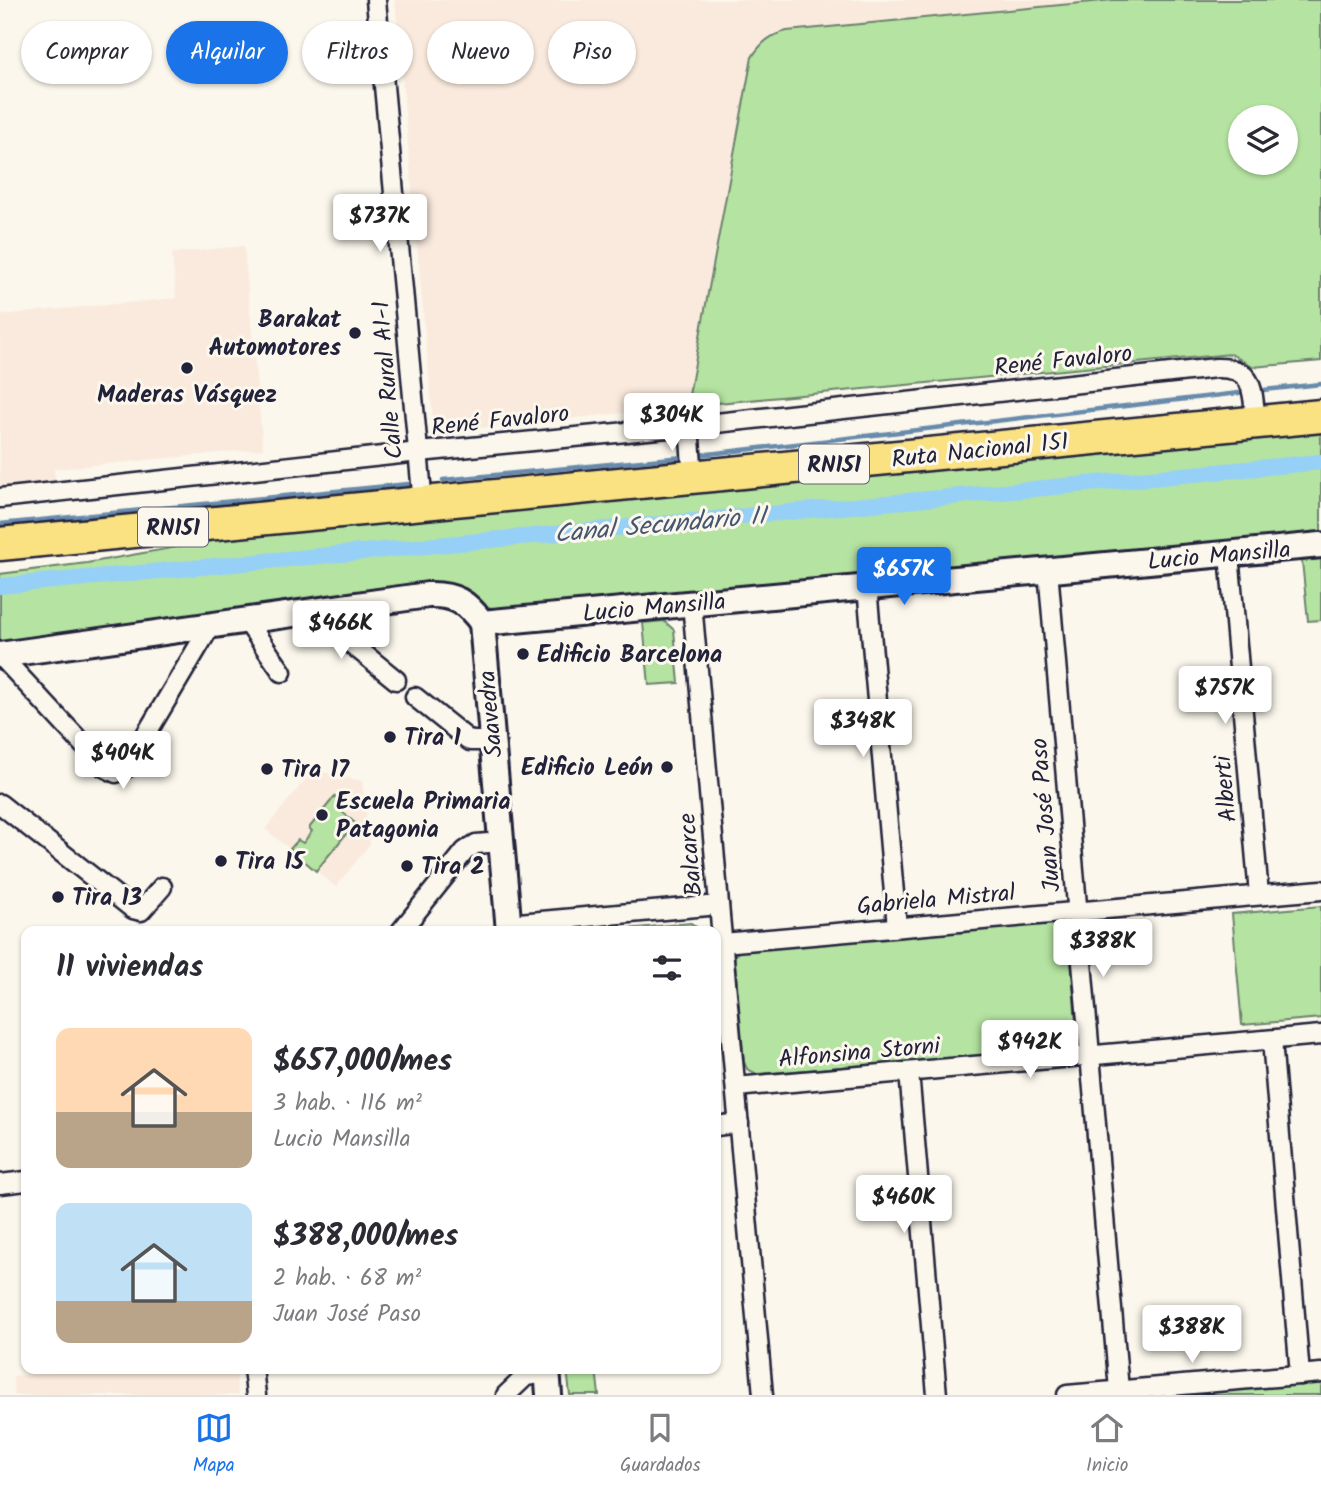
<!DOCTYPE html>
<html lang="es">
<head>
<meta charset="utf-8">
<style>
	body { margin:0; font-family:Kalam,sans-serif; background:#f7f7f7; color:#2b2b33; height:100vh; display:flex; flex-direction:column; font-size:26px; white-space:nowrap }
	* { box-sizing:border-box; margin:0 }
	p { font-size:23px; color:#7c7c81 }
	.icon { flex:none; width:38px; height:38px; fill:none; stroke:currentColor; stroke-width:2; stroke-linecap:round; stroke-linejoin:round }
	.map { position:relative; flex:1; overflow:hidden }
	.sheet { position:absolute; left:21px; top:926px; width:700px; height:448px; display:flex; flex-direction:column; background:#fff; border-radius:14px; box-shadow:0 2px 5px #0004 }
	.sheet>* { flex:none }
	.guide { position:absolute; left:21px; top:21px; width:700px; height:63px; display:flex; gap:14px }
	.controls { position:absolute; left:1228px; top:105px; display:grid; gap:14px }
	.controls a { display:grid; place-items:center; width:70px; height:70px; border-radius:50%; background:#fff; box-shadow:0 2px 5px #0004; font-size:35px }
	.price { position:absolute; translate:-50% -60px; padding:0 16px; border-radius:7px; background:#fff; color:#222; font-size:23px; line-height:46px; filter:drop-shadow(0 2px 4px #0008) }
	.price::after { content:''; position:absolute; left:50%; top:42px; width:21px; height:16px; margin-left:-10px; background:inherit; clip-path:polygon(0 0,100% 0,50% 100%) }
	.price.active { background:#1a73e8; color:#fff }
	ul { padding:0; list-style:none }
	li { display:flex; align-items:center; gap:21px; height:175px; padding:0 35px }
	li span { display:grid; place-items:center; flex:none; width:196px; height:140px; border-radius:14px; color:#555 }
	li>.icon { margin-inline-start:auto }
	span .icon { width:84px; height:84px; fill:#fffc; stroke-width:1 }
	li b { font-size:30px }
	h2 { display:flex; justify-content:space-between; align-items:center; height:84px; padding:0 35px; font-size:30px }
	.tag { padding:0 24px; border-radius:32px; background:#fff; box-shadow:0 2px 5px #0004; font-size:24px; line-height:63px }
	.tag.active { background:#1a73e8; color:#fff }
	.dock { display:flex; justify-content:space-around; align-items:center; height:98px; border-top:2px solid #e1e1e2; background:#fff; font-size:19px; color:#7c7c81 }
	.dock a { display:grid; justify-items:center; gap:4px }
	.dock .active { color:#1a73e8 }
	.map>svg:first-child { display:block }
	.built { fill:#faeadd }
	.green { fill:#b5e3a1; stroke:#6c826e; stroke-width:2; fill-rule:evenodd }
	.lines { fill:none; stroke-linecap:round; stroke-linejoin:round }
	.stream { stroke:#688aab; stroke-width:4.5 }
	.canal { stroke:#97d0f6; stroke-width:16 }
	.street-casing { stroke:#22223b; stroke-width:23 }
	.secondary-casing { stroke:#22223b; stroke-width:30 }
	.highway-casing { stroke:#22223b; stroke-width:37 }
	.street { stroke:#fbf7ec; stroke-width:18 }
	.secondary { stroke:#fbf7ec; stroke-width:24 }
	.highway { stroke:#fae181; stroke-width:32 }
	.poi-dot { fill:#22223b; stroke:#fbf7ec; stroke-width:2.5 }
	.labels { text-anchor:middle; stroke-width:6; stroke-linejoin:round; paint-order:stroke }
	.shield { fill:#fbf7ec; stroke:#636270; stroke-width:2 }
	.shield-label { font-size:23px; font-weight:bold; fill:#22223b }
	.poi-label { font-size:24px; font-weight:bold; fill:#22223b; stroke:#fbf7ec; text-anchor:start }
	.street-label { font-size:24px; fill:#22223b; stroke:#fbf7ec }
	.water-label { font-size:26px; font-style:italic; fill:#455673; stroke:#fbf7ec }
</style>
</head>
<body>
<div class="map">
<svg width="1321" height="1395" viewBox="0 0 1321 1395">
	<rect width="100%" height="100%" fill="#fbf7ec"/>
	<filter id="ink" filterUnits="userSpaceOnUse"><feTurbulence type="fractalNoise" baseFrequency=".0143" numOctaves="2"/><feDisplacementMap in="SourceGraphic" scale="14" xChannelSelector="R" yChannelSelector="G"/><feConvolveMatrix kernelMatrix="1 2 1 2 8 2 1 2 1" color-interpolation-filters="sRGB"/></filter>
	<g filter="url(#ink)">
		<g class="built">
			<path d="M395,0H1113L787,31L773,34L761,43L752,57L687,406L434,433Z"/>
			<path d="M244,246L263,449L54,469L56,484L0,489V315L176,298L172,253Z"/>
			<path d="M313,770L362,781L370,844L336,887L265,829Z"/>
			<path d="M88,1369H236L238,1395H14L13,1376Z"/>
		</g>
		<g class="green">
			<path d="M1113,0H1321V361L1253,367L1231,354L687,406L752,57C762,42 770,35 787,31ZM1241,117H1286V163H1241Z"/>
			<path d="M1321,427V535L497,610L483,605L477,600L0,643V574L87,563L300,525Z"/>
			<path d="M1321,559V620L1308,621L1302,561Z"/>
			<path d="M664,621L674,630L679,683L649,685L643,623Z"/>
			<path d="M335,796L341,801L337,807L355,823L316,871L290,849L298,840L303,843L312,831L309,828Z"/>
			<path d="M1321,906V1018L1242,1025L1232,914Z"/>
			<path d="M1057,921L1067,928L1069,936L1077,1036L1075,1043L1070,1048L757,1074L747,1069L744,1062L735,962V955L741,950Z"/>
			<path d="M691,923L701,931H605Z"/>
			<path d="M567,1369H596L599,1395H570Z"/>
			<path d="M1321,1380V1395H1154Z"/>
		</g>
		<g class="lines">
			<g class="stream">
				<path d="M1264,390L1321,384"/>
				<path d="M699,455L1239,393"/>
				<path d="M443,480L683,457"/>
				<path d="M0,524L408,484"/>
			</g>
			<path class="canal" d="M0,586L1321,462"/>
			<defs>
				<g id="street">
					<path d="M376,0L423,504"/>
					<path d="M689,426L693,478"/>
					<path d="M0,498L419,452L689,426L1216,368C1256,367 1252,392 1256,423"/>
					<path d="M1229,554L1259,895"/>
					<path d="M1048,570L1119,1390"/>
					<path d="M867,587L897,927"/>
					<path d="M692,603L763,1395"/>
					<path d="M311,611L396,680"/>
					<path d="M246,620L282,672"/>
					<path d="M0,655L104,767L116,773L126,768L211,625"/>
					<path d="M415,697L470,741H492"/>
					<path d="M0,804L133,909L141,911L162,887"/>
					<path d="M508,924L719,905"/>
					<path d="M401,931L465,851L476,844L501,842"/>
					<path d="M723,943L1321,890"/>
					<path d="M1272,1040L1300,1375"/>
					<path d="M909,1072L937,1395"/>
					<path d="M736,1087L1321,1035"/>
					<path d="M716,1126L739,1123"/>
					<path d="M0,1184L26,1181"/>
					<path d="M253,1368L256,1395"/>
					<path d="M506,1395L526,1376L547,1373"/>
					<path d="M1067,1395L1321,1373"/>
				</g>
				<g id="secondary">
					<path d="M482,623L1321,545"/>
					<path d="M482,623L509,931"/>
					<path d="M0,655L428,595C454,594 467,602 482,623"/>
					<path d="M547,1368L549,1395"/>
				</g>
				<path id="highway" d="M0,544L1321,416"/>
			</defs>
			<use href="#street" class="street-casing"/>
			<use href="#secondary" class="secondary-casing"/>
			<use href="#highway" class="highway-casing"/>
			<use href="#street" class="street"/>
			<use href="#secondary" class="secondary"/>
			<use href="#highway" class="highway"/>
		</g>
	</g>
	<g class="poi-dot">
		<circle cx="355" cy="333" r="7"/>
		<circle cx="187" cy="368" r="7"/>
		<circle cx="523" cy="654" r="7"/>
		<circle cx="390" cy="737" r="7"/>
		<circle cx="667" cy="767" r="7"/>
		<circle cx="267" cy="769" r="7"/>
		<circle cx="322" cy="815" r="7"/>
		<circle cx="221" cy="861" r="7"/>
		<circle cx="407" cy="866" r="7"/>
		<circle cx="58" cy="897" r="7"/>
	</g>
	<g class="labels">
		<g class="shield">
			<rect x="799" y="444.5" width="70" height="39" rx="5"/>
			<rect x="138" y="507.5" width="70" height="39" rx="5"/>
		</g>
		<g class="shield-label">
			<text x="834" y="472">RN151</text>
			<text x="173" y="535">RN151</text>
		</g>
		<g class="poi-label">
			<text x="341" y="327" text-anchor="end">Barakat<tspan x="341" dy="28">Automotores</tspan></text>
			<text x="187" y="402" text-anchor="middle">Maderas Vásquez</text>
			<text x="537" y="662">Edificio Barcelona</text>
			<text x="404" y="745">Tira 1</text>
			<text x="653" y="775" text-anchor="end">Edificio León</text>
			<text x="281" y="777">Tira 17</text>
			<text x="336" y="809">Escuela Primaria<tspan x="336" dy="28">Patagonia</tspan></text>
			<text x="235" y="869">Tira 15</text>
			<text x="421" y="874">Tira 2</text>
			<text x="72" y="905">Tira 13</text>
		</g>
		<g class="street-label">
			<text transform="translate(1063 360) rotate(-6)" y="8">René Favaloro</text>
			<text transform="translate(387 380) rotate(-95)" y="8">Calle Rural A1-1</text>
			<text transform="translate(500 420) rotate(-6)" y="8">René Favaloro</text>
			<text transform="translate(980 450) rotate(-6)" y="8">Ruta Nacional 151</text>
			<text transform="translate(1219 555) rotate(-5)" y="8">Lucio Mansilla</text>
			<text transform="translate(654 607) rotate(-5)" y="8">Lucio Mansilla</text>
			<text transform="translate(490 714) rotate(-95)" y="8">Saavedra</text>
			<text transform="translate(1225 789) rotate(-95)" y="8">Alberti</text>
			<text transform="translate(1045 815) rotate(-95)" y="8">Juan José Paso</text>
			<text transform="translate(690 855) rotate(-95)" y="8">Balcarce</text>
			<text transform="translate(936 899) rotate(-5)" y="8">Gabriela Mistral</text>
			<text transform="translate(859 1052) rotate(-5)" y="8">Alfonsina Storni</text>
		</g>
		<g class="water-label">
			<text transform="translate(660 524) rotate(-5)" y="9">Canal Secundario II</text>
		</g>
	</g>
</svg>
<div class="controls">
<a><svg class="icon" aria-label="layers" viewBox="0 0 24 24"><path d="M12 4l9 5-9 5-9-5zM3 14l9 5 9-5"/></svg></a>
</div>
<b class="price" style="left:380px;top:254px">$737K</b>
<b class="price" style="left:672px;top:453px">$304K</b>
<b class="price active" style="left:904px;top:607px">$657K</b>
<b class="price" style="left:341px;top:661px">$466K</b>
<b class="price" style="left:1225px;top:726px">$757K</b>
<b class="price" style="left:863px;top:759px">$348K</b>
<b class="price" style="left:123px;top:791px">$404K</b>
<b class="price" style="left:1103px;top:979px">$388K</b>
<b class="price" style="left:1030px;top:1080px">$942K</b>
<b class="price" style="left:904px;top:1235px">$460K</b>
<b class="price" style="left:1192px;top:1365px">$388K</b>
<div class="guide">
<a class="tag">Comprar</a>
<a class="tag active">Alquilar</a>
<a class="tag">Filtros</a>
<a class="tag">Nuevo</a>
<a class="tag">Piso</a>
</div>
<section class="sheet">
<h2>11 viviendas<svg class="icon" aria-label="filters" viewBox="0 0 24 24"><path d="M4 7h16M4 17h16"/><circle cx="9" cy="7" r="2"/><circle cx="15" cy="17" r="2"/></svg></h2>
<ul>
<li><span style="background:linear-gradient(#ffd9b3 60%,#b9a48a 0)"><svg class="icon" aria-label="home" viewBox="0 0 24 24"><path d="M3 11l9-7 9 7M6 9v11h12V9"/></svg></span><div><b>$657,000/mes</b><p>3 hab. · 116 m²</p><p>Lucio Mansilla</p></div></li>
<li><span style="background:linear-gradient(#bfe0f5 70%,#b9a48a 0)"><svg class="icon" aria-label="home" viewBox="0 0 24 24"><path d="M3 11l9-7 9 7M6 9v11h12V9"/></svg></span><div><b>$388,000/mes</b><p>2 hab. · 68 m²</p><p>Juan José Paso</p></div></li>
</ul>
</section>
</div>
<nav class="dock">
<a class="active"><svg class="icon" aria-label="map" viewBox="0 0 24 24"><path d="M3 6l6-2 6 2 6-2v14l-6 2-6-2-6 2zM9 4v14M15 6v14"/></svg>Mapa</a>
<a><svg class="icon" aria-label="saved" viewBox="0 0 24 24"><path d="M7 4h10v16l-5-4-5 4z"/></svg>Guardados</a>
<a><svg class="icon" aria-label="home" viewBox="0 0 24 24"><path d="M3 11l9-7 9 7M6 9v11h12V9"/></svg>Inicio</a>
</nav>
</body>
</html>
